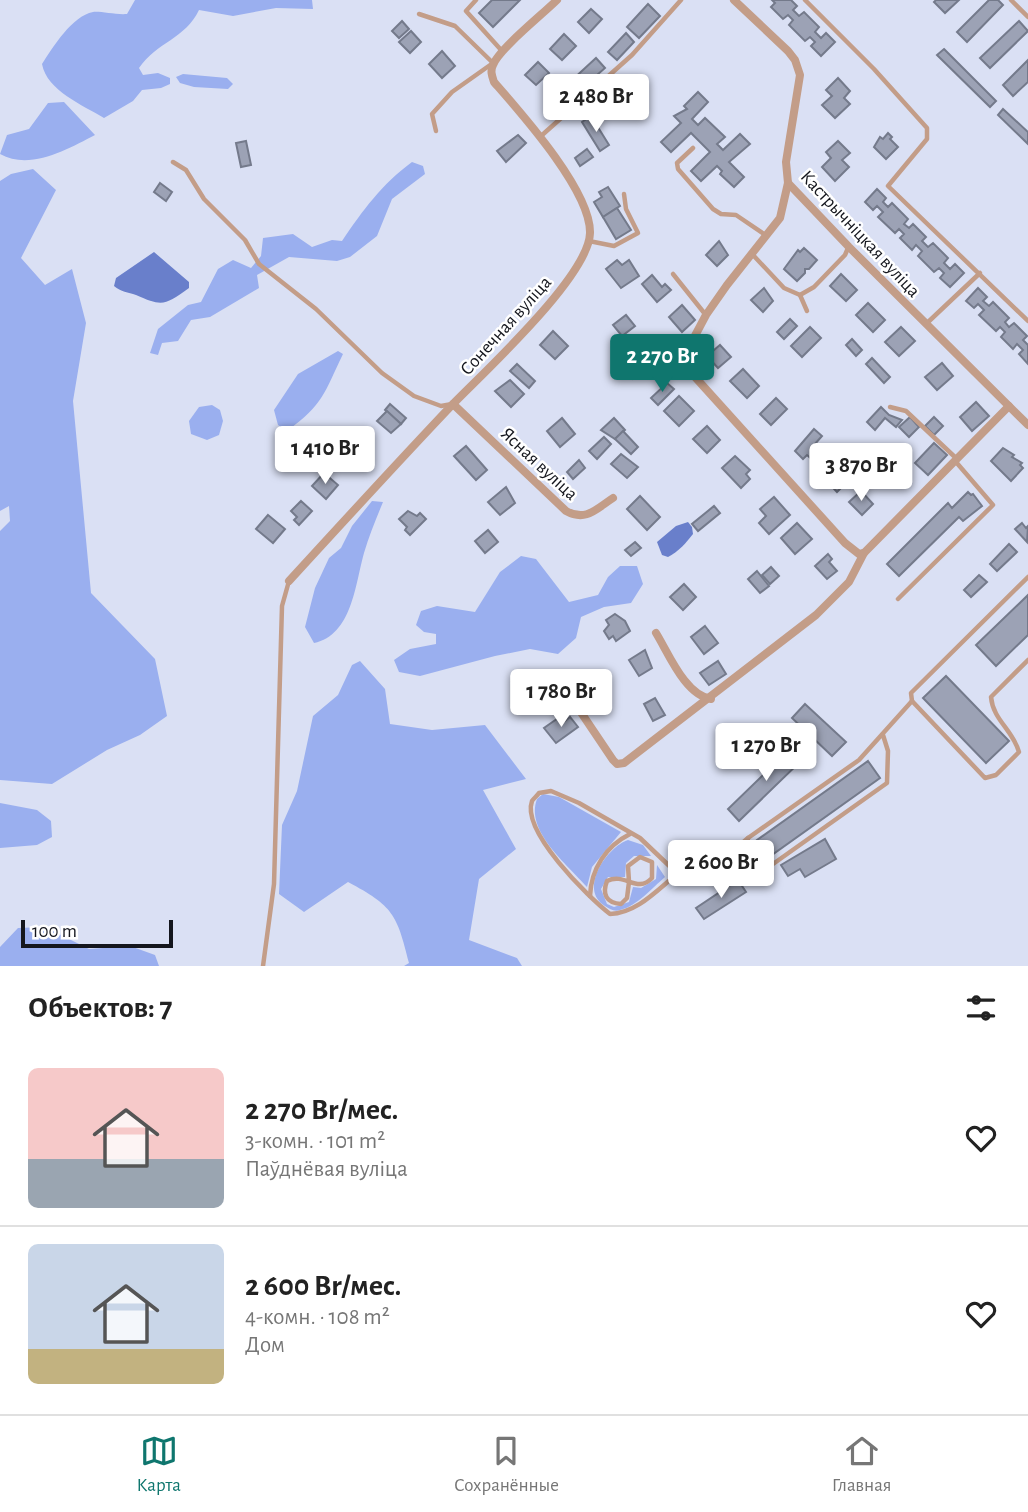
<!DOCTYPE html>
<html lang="ru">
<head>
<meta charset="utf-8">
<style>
	body { margin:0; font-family:"Alegreya Sans",sans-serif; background:#f6f6f6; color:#222; height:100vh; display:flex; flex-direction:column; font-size:26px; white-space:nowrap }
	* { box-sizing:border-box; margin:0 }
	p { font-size:23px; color:#767676 }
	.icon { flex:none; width:38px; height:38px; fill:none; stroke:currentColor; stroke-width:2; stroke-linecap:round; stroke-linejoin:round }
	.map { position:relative; height:966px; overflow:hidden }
	.sheet { display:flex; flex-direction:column; background:#fff; flex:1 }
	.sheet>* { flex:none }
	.scale { position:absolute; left:21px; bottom:18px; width:152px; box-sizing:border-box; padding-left:7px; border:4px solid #14161d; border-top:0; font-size:19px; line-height:24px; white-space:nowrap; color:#14161d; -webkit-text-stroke:5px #fff; paint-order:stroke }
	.price { position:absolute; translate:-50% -60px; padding:0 16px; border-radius:7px; background:#fff; color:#222; font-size:23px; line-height:46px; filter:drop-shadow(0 2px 4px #0008) }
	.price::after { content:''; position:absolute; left:50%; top:42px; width:21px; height:16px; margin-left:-10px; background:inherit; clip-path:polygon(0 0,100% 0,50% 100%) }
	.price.on { background:#0f766e; color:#fff }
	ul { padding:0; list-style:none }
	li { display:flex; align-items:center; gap:21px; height:175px; padding:0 28px }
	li+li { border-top:2px solid #e0e0e0 }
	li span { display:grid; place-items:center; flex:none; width:196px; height:140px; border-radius:10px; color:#555 }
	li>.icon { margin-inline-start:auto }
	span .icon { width:84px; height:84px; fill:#fffc; stroke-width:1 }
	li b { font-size:30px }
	h2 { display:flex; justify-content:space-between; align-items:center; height:84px; padding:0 28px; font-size:30px }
	.menu { display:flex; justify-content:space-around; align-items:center; height:98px; border-top:2px solid #e0e0e0; background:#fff; font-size:19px; color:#767676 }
	.menu a { display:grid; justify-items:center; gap:4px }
	.menu .on { color:#0f766e }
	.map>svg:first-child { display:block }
	.green { fill:#9aafef }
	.water { fill:#697fcb }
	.building { fill:#9ca2b5; stroke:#747a8b; stroke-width:2 }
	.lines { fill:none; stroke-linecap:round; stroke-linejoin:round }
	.lane { stroke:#c39d88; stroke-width:4.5 }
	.street { stroke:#c39d88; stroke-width:8 }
	.labels { text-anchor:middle; stroke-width:5; stroke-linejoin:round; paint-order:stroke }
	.street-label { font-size:19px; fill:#14161d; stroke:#fff }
</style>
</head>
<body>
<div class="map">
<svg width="1028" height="966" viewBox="0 0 1028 966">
	<rect width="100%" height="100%" fill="#dae0f4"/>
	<g class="green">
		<path d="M135,0H312L313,9L276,8L233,16L199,10C185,39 157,42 139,68L143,75L158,73L170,78V84L161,88L142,90L133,101L104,118C83,105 47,91 42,64C53,47 72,16 93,12C100,11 116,15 127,14Z"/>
		<path d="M183,74L227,78L233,84L228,89L194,87L180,83L176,77Z"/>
		<path d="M64,102L95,135C68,149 30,171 0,154L7,135L29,129L48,103Z"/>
		<path d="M412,162L423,166L425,174L392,199L377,236L350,257L337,261L289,257L257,275L259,288L210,317L191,320L178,341L162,343L158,355L150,353L158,329L188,305L201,302L218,269L233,260L251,268L261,256L263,238L293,234L312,247L332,240L342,241C363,210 382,184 412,162Z"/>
		<path d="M33,169L56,190L21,258L45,285L72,269L86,323L73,401L91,593L155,659L167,716L140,735L107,750L52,784L0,780V531L10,521L9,506L0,511V181L11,174Z"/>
		<path d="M338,351L343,354C324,393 324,404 287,431L278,425L274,410L298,374Z"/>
		<path d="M212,405L220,410L223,421L219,435L207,440L191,434L189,421L199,407Z"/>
		<path d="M372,501L383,502C376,519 369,536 364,553C355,585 352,635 314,643L305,627L315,588L329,558L341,548L352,526Z"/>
		<path d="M521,556L536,559L569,602L598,595L608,577L620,566H637L643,584L631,603L604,607L581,617L576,638L558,654L530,649L495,656L420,676L399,672L394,660L410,649L436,644V634L424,632L416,625L421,611L437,606L475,612L500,572Z"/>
		<path d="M360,661L385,689L390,724L432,730L485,725L526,779L483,790L516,849L479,879L469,940L517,958L522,966H404L409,963C397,914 393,906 348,882L304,912L279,894L282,825L297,791L313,716L338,695L352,665Z"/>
		<path d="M543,794L559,797L621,832L592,867L587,887C567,864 525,831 537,799Z"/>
		<path d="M0,803L37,810L51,821L52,837L37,845L0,848Z"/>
		<path d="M628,840L643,845L651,856H634L626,863L625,877H608L601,889L607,904L614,907L629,902L633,887L641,888L656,879L657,865L665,877C652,888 637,906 620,910C614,912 610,909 605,906C578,889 607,847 628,840Z"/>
		<path d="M45,927L89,949L130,946L155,955L159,966H0V947L18,928Z"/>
	</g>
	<g class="water">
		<path d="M154,252L189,282V288C165,305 163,307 136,295C128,292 121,292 114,286L116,278Z"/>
		<path d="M688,522L692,527L693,534C686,543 679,551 668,557L662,555L657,542L676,526Z"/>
	</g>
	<g class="building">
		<path d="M492,0H520L493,27L479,13Z"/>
		<path d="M772,0H791L797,6L793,10L799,16L804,12L819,27L815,32L821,38L826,33L835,42L821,56L811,46L815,42L810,37L805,41L789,25L793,20L788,15L783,19L771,7L775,3Z"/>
		<path d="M936,0H959L945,13L934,2Z"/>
		<path d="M989,0H998L1003,5L967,42L957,32Z"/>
		<path d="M648,4L660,16L639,38L627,27Z"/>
		<path d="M591,9L602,19L589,33L578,22Z"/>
		<path d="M402,21L409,29L399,38L392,31Z"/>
		<path d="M1019,21L1028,31L990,68L980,58Z"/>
		<path d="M411,31L421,42L410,53L399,42Z"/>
		<path d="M626,33L634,42L617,60L608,52Z"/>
		<path d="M564,34L576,46L562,60L550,49Z"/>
		<path d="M944,49L996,101L990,107L937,55Z"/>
		<path d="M442,51L455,66L442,78L429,64Z"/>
		<path d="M596,58L605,68L580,90L571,81Z"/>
		<path d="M1028,60V82L1013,96L1003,85Z"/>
		<path d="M538,62L549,73L536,85L525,75Z"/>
		<path d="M838,78L850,91L844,98L850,104L835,118L822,105L832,96L826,90Z"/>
		<path d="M698,92L708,102L692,119L698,125L705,118L725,137L717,144L723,150L740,134L750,144L729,162L744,177L734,187L720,174L722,171L717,166L701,181L691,171L710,152L691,133L671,152L661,142L681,123L674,116L687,109L684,106Z"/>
		<path d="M565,94L571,100L558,112L552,107Z"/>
		<path d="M1003,109L1028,132V144L998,115Z"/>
		<path d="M591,116L609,145L600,151L582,122Z"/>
		<path d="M888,133L892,137L890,139L898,147L886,159L874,147L880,137L883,139Z"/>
		<path d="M518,135L526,143L506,162L497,151Z"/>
		<path d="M246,141L251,165L241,167L236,143Z"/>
		<path d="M838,141L850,153L842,160L849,167L835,181L822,167L831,158L826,152Z"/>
		<path d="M587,149L593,157L580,166L575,158Z"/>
		<path d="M160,183L172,192L166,201L154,192Z"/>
		<path d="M608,187L620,206L603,217L594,202L602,197L599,192Z"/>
		<path d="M877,189L886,198L883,202L888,207L892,203L908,219L904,224L909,228L913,224L926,237L922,241L928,247L933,243L948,258L944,263L950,269L955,264L964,273L950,287L940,278L944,273L939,268L934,272L918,256L922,251L916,245L912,250L900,238L904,234L899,229L895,233L878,217L883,212L877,206L873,210L865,202Z"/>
		<path d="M617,208L631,230L616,239L603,217Z"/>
		<path d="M719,241L728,255L717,266L706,255Z"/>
		<path d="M804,248L817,260L809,269H805V273L797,281L784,269L798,250L800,252Z"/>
		<path d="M617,260L622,265L629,260L639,276L621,288L606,269Z"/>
		<path d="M841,274L857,290L846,301L830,286Z"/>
		<path d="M652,275L662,287L665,284L671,290L657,302L642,284Z"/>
		<path d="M764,288L773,301L763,312L751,300Z"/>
		<path d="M978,288L987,297L983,301L989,306L993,302L1009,318L1005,322L1009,327L1014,323L1027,336L1023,340L1028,345V364L1019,354L1023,350L1017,344L1013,349L1001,337L1005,332L1000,327L996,331L979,315L984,310L978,304L974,308L966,301Z"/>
		<path d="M868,303L885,320L873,332L856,315Z"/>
		<path d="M682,305L695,320L682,332L669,317Z"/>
		<path d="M626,315L635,326L622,336L613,325Z"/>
		<path d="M790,319L797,326L784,339L777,332Z"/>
		<path d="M810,327L821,338L802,357L791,346Z"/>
		<path d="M901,327L915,341L899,356L885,342Z"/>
		<path d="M553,331L568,346L555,359L540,345Z"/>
		<path d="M852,339L862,350L856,356L846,345Z"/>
		<path d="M720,345L731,357L718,368L707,356Z"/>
		<path d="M638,349L651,363L633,379L620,366Z"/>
		<path d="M872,358L890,377L884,383L866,364Z"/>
		<path d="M942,363L953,376L937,390L925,377Z"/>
		<path d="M517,364L535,381L529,388L510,371Z"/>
		<path d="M743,369L759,386L747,398L730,381Z"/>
		<path d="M510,380L524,394L511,407L495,391Z"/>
		<path d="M667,383L674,389L658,405L651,398Z"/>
		<path d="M679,396L694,411L679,426L664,411Z"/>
		<path d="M776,398L787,409L771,425L760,414Z"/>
		<path d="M976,402L989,416L972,431L960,417Z"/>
		<path d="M390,404L406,418L401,424L385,410Z"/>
		<path d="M881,407L889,415L902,420L896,427L885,418L875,430L867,422Z"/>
		<path d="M387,411L401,424L391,433L377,421Z"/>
		<path d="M910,417L919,427L909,437L899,427Z"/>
		<path d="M934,417L943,426L934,435L925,426Z"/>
		<path d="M562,418L575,434L560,447L547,431Z"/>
		<path d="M614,418L625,430L615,439L601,430Z"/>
		<path d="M707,426L720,440L707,453L693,439Z"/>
		<path d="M814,429L822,436L814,445L824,454L816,463L807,455L803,459L795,451Z"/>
		<path d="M623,431L638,447L631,454L615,439Z"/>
		<path d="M604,437L611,444L597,459L589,451Z"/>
		<path d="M339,438L357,454L345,467L332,456L338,449L333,445Z"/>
		<path d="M934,443L947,455L928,475L915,463Z"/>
		<path d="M466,446L487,470L476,480L454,456Z"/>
		<path d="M1003,448L1014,455L1012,457L1022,463L1020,465L1023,468L1011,481L991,461Z"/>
		<path d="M621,454L638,467L627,478L611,464Z"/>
		<path d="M878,455L884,461L874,471L868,465Z"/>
		<path d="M735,456L750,470L746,474L750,479L741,488L722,468Z"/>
		<path d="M579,460L585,468L573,479L567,472Z"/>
		<path d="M832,466L847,482L837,492L822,476Z"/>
		<path d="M324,473L338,485L326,499L312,486Z"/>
		<path d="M506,487L515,503L500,515L488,502Z"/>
		<path d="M861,491L873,504L862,515L849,502Z"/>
		<path d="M968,492L971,495L973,494L982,506L963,521L959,517L899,576L887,564L948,503L952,508Z"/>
		<path d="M640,496L660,517L647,530L627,509Z"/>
		<path d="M774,497L790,515L769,534L759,523L766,516L760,509Z"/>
		<path d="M301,501L312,511L299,525L294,520L297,517L291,511Z"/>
		<path d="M714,506L720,513L698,531L692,524Z"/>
		<path d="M408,511L417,516L420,513L426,519L410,535L405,530L407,527L399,519Z"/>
		<path d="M268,515L285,529L273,543L256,529Z"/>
		<path d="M797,523L812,539L795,554L781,538Z"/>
		<path d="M1022,523L1026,528L1028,526L1027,542L1015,529Z"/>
		<path d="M488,530L498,542L485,553L475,541Z"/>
		<path d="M635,542L641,548L631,556L625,550Z"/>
		<path d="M1009,544L1017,552L997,571L990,564Z"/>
		<path d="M828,554L832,559L829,562L837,571L827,579L815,566Z"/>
		<path d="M771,567L779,576L770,584L762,575Z"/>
		<path d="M757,571L769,586L760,593L748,579Z"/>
		<path d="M979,575L987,582L971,597L964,590Z"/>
		<path d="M684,584L696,597L683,610L670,597Z"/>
		<path d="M1028,595V635L996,666L976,645Z"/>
		<path d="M615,614L625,621L630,631L616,641L613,636L609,639L604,631L609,625L606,620Z"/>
		<path d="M705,626L718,643L704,654L691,637Z"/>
		<path d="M645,650L652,668L639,676L629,660Z"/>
		<path d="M718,661L726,674L709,685L700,673Z"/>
		<path d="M527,673L536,687L533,689L536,694L524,701L512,682Z"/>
		<path d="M946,676L1009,741L986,763L923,698Z"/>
		<path d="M655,698L665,715L653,721L644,704Z"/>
		<path d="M805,704L846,742L832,756L792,718Z"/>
		<path d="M561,716L565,721L570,717L578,727L556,743L544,728Z"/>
		<path d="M794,745L805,757L739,821L728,809Z"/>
		<path d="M868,761L880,778L769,857L757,840Z"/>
		<path d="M825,839L836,859L805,877L800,869L788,876L781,865Z"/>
		<path d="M738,880L746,892L704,919L696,908Z"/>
	</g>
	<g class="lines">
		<g class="lane">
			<path d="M476,0L466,11L502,51"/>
			<path d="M805,0L874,69L927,128V139L888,186L1028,321"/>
			<path d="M1011,0L1028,17"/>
			<path d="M419,14L455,26L493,63L452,92L432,114L436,131"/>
			<path d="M541,136L632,55L681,0"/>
			<path d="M693,148L677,163L678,169L713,209L721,214L736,215L767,236"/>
			<path d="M173,162L186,170L204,199L245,240L259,264L316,309L382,373L414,396L441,406L452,404"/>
			<path d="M589,241L614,246L638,233L626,209L624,194"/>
			<path d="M753,255L784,288L800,295L814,287L845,255L848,248"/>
			<path d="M673,274L705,314"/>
			<path d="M800,295L807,311"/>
			<path d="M926,324L980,273"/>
			<path d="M890,407L906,411L957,459"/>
			<path d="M1028,577L911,693L912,701L985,778L996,775L1019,752C1013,730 993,720 991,697L1028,660"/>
			<path d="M898,599L993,505L956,462"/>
			<path d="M883,735L888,751L887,783L773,864L757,863L747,849L748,838L859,760L912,701"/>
			<path d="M677,874C657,890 637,913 610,914C588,897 521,831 532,801C534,798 537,796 539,793L551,791L579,803L640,838L683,879L702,878L748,838"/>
			<path d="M629,882L627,898L621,904C606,903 602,894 607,881C625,872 637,894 652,878V862L640,857L628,866L629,882"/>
			<path d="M590,896C591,869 606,846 630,834"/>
			<path d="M263,966L274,884L282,606L289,581"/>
		</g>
		<g class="street">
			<path d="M734,0L788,51L795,60L800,75L786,162L788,183L849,247L1028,425"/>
			<path d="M788,183L780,218L727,285L706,315L689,347L687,362L695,377L845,543L859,554L864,553L1009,406"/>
			<path d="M453,404L566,511C586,522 596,509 613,498"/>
			<path d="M289,581C343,522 397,463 452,405C484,372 589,276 590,233C591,191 521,113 494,82C492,76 490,71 493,65C499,49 543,14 557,0"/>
			<path d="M656,633C669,654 685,695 711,699"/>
			<path d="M574,702L613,760L617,764L624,763L816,615L849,582L864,553"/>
		</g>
	</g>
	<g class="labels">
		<g class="street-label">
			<text transform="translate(861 233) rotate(47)" y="7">Кастрычніцкая вуліца</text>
			<text transform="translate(505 325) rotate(-48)" y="7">Сонечная вуліца</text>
			<text transform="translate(540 463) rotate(43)" y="7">Ясная вуліца</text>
		</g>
	</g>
</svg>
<div class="scale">100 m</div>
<b class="price" style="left:596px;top:134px">2 480 Br</b>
<b class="price on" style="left:662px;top:394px">2 270 Br</b>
<b class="price" style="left:325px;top:486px">1 410 Br</b>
<b class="price" style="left:861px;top:503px">3 870 Br</b>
<b class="price" style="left:561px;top:729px">1 780 Br</b>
<b class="price" style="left:766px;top:783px">1 270 Br</b>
<b class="price" style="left:721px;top:900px">2 600 Br</b>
</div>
<section class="sheet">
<h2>Объектов: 7<svg class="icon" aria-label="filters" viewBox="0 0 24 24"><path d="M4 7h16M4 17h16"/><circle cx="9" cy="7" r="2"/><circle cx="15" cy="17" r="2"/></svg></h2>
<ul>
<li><span style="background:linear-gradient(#f6c9c9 65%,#9aa5b1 0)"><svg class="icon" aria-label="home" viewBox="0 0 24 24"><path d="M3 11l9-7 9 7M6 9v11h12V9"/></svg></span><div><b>2 270 Br/мес.</b><p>3-комн. · 101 m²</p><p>Паўднёвая вуліца</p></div><svg class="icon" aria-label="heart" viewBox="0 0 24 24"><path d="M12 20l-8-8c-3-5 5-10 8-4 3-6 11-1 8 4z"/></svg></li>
<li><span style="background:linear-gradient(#c9d6e8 75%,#c2b280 0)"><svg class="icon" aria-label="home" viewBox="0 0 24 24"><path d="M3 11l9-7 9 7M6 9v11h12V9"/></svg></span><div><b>2 600 Br/мес.</b><p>4-комн. · 108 m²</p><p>Дом</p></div><svg class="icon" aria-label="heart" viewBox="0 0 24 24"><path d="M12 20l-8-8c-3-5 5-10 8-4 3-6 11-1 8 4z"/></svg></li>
</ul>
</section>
<nav class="menu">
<a class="on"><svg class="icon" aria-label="map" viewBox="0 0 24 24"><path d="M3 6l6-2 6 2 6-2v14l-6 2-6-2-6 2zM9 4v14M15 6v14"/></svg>Карта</a>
<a><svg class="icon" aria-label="saved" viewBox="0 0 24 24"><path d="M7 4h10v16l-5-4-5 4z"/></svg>Сохранённые</a>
<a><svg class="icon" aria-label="home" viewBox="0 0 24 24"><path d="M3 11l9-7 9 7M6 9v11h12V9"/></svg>Главная</a>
</nav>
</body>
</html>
